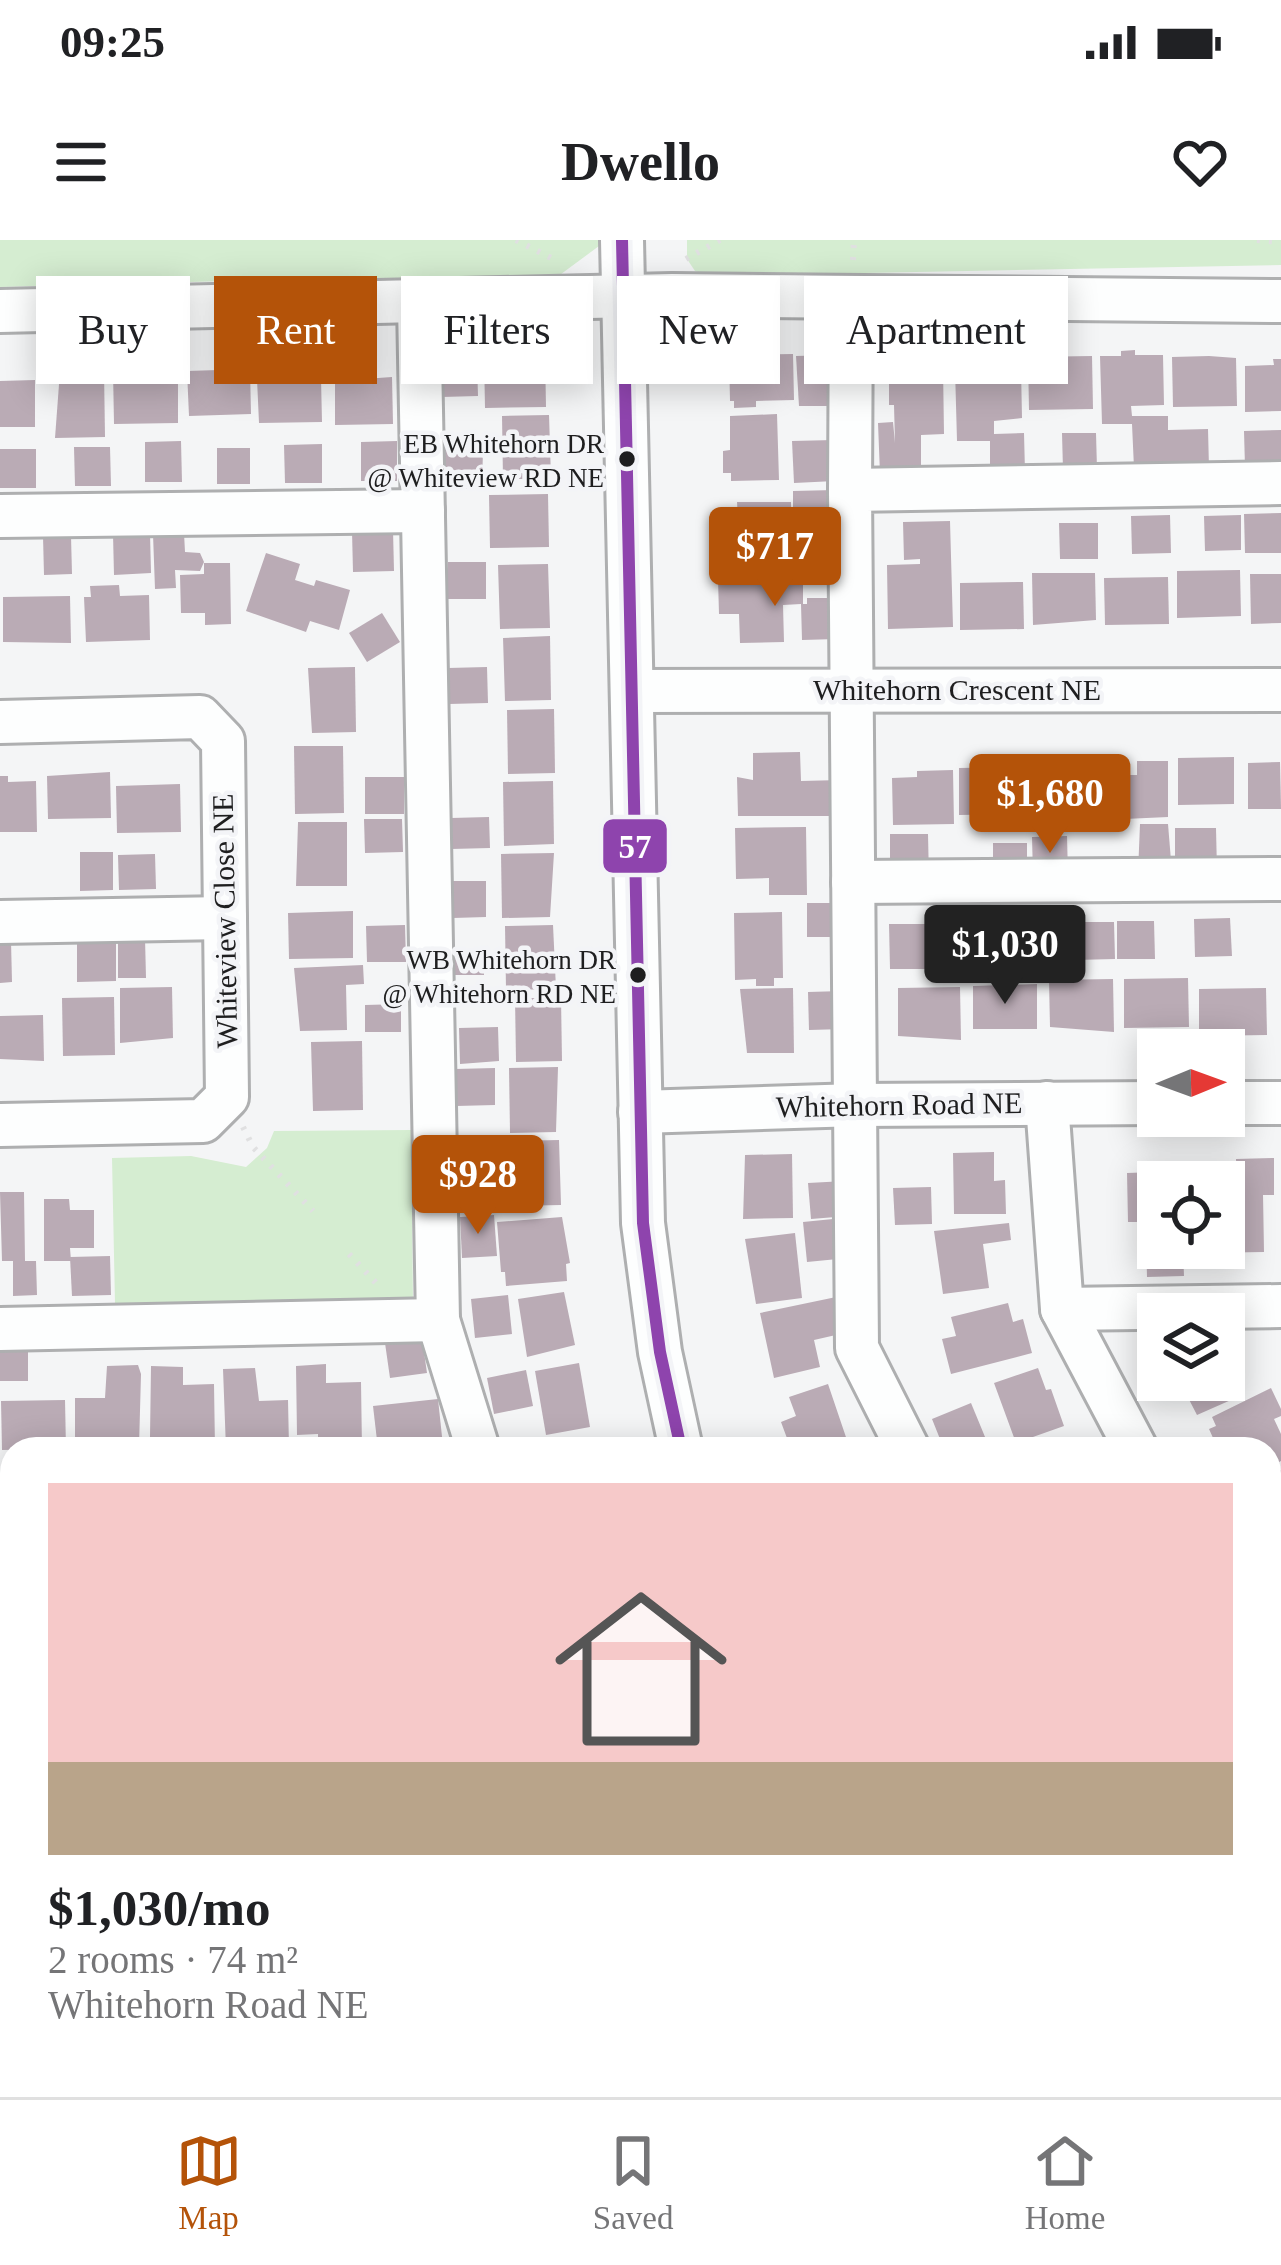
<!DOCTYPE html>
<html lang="en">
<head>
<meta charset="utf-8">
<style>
	body { margin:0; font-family:Georgia,serif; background:#f6f6f6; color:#202124; height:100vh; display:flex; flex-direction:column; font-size:45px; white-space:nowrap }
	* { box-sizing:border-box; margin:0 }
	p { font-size:39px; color:#757577 }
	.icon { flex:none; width:66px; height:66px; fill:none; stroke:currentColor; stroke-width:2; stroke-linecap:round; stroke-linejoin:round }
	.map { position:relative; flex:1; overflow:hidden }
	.side { position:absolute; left:0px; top:1197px; width:1281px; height:660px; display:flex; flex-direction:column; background:#fff; border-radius:36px 36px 0 0; box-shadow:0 6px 30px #0003 }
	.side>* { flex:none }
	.top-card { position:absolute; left:36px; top:36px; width:1209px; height:108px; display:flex; gap:24px }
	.needle { width:78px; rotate:89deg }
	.controls { position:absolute; left:1137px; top:789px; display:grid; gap:24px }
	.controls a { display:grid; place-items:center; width:108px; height:108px; border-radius:0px; background:#fff; box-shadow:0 6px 30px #0003; font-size:60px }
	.price { position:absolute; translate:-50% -102px; padding:0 27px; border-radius:12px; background:#b45309; color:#fff; font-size:39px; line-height:78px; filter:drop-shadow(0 3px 6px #0008) }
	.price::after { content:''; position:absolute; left:50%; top:72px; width:36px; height:27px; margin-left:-18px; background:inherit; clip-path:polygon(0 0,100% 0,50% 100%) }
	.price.selected { background:#222; color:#fff }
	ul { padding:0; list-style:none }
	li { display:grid; align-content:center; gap:24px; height:636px; padding:0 48px }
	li+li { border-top:3px solid #e0e0e0 }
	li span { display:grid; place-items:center; height:372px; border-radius:0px; color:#555 }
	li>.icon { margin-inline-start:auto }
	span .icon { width:216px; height:216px; fill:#fffc; stroke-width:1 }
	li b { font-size:51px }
	.pill { padding:0 42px; border-radius:0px; background:#fff; box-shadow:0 6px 30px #0003; font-size:42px; line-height:108px }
	.pill.selected { background:#b45309; color:#fff }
	.status { display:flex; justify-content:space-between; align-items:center; height:84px; padding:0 60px; background:#fff; direction:ltr }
	.status svg { height:33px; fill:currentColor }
	header { display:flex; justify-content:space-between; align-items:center; height:156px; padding:0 48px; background:#fff; font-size:54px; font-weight:700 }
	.menu { display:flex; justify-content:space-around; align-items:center; height:168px; border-top:3px solid #e0e0e0; background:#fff; font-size:33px; color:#757577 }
	.menu a { display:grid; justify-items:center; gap:6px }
	.menu .selected { color:#b45309 }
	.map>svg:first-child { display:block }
	.green { fill:#d5edd1 }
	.building { fill:#baabb5 }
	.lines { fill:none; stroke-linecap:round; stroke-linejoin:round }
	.minor-casing { stroke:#aeafb0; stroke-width:48 }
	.path { stroke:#e0e0e1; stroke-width:6; stroke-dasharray:3 9; stroke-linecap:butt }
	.minor { stroke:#fdfefe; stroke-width:42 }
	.bus-1-casing { stroke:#f3f4f7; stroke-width:21 }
	.bus-1 { stroke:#8e44ad; stroke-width:12 }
	.bus-dot { fill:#1e1e1f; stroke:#f3f4f7; stroke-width:4.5 }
	.labels { text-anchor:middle; stroke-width:9; stroke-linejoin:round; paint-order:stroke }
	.bus-label { font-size:27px; fill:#1e1e1f; stroke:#f3f4f7; text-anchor:end }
	.street-label { font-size:30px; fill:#1e1e1f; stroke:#f3f4f7 }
	.line-badge { stroke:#f3f4f7; stroke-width:4.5 }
	.badge-label { font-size:33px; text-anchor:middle; font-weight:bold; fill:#fff }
</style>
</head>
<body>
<div class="status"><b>09:25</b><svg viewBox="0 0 49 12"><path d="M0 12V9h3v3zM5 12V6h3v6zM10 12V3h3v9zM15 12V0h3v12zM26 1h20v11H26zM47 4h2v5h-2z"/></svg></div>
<header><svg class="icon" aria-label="menu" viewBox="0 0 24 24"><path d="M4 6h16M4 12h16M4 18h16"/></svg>Dwello<svg class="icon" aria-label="heart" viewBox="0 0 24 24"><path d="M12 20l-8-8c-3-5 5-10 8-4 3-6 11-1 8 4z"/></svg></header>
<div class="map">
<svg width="1281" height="1857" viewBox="0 0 1281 1857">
	<rect width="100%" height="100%" fill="#f4f5f6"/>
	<g class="green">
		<path d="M0,0H599V6L553,40H266L0,47Z"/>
		<path d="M687,0H1281V25L712,36L695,31L687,19Z"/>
		<path d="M411,890L413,1062L115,1063L112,918L191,916L246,927L267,908L274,891Z"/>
	</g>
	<g class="building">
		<path d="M1135,110V115H1163L1164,165L1131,166L1132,176H1168V190L1208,189L1209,228H1134L1132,184H1102L1100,116H1121V111Z"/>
		<path d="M545,113L546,167L485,168L484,115Z"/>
		<path d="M793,114L794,160L756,161V167L734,168V161H730L729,115Z"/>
		<path d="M831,115L830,166H799L796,116Z"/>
		<path d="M1092,116L1093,169L1029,170L1028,117Z"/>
		<path d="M1209,116L1236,118L1237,166L1173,167L1172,117Z"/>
		<path d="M1273,119H1281V171L1245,172V126L1274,125Z"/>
		<path d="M477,121L478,156L442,157V122Z"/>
		<path d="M943,127L944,194L921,195V233L880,234L878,183L893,182L895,203L894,165H889V140H893V128Z"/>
		<path d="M1021,128L1022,178L994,181V194L1024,193L1025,232H990V201H957L955,129Z"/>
		<path d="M178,129V183L114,184L113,130Z"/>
		<path d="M250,129L251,174L189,176L187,131Z"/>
		<path d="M104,130L105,197L55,198L60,131Z"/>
		<path d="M284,134L321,138L322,182L259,183L257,139H284Z"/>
		<path d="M392,137L393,184L335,185V141Z"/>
		<path d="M35,140V187H0V141Z"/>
		<path d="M777,174L779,240L731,241V233H723V211L730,210V176Z"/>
		<path d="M549,175L551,239H503L502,176Z"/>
		<path d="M1281,190V226L1245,227L1244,191Z"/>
		<path d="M1062,193H1096L1097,229L1063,230Z"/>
		<path d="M834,200L835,241L794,243L792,201Z"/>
		<path d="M181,201L182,242H145V202Z"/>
		<path d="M397,201V241H361V202Z"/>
		<path d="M322,204V243H285L284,205Z"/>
		<path d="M74,207H110L111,246H75Z"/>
		<rect x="217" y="208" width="33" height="36"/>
		<path d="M445,208L483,209L482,249L444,248Z"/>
		<rect x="0" y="209" width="36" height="39"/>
		<path d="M835,250L836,290L793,291V251Z"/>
		<path d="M548,254L549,307L490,308L489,255Z"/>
		<path d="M737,262H791L792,327L714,331L713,297L738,279Z"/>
		<path d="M1281,273V313H1245L1244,274Z"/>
		<path d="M1170,275L1171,313L1132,314L1131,276Z"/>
		<path d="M1241,275V310L1205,311L1204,276Z"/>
		<path d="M950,281L953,387L888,389L887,325L920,324V319L904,320L903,282Z"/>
		<path d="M1059,283H1098V319H1060Z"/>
		<path d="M393,290L394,331L353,332L352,291Z"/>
		<path d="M150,293L151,333L114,335L113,294Z"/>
		<path d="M184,293L185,312L200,313L204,322L200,331L175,330L176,348L155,349L153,294Z"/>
		<path d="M43,296H71L72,334L44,335Z"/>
		<path d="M266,313L300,324L295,340L314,346L316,340L350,350L339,390L310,381L306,392L246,371Z"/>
		<rect x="448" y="322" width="38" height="37"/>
		<path d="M204,323H230L231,384L205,385V373H181L180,335L204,334Z"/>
		<path d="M548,324L550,388L500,389L498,325Z"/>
		<path d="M1240,330L1241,376L1177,378V331Z"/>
		<path d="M1032,333H1095L1096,380L1033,385Z"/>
		<path d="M1250,334H1281V383L1251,384Z"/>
		<path d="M803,337V364H807V358H836L837,399L802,400L801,364L783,365L784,402L740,403L739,374H719L718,339Z"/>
		<path d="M1168,337L1169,384L1105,385L1104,338Z"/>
		<path d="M1023,342L1024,389L960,390V343Z"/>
		<path d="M119,345L120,356L149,355L150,400L86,402L84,357H91L90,346Z"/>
		<path d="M70,356L71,403L3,402V357Z"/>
		<path d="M382,373L400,402L367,422L349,393Z"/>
		<path d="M550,396L551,460L505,461L503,398Z"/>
		<path d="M355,427L356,492L312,493L308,428Z"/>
		<path d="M487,427L488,463L449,464L448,428Z"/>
		<path d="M554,469L555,533L508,534L507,470Z"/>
		<path d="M294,506H343L344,573L295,574Z"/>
		<path d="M800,512L801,541L841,540V576H738L737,537L753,540V513Z"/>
		<path d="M1069,517V520H1095L1096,565L1032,567L1030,518Z"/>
		<path d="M1234,517V564L1178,565V518Z"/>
		<path d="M1137,521H1168V577L1103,580V535H1137Z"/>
		<path d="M1280,522L1281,569H1248V523Z"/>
		<path d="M1022,527L1023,574L959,575V528Z"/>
		<path d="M953,530L954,584L893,585L892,538L917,537V531Z"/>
		<path d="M110,532L111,578L48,579L47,536Z"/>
		<path d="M0,536H8V542L36,541L37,592H0Z"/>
		<rect x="365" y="537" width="39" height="37"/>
		<path d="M553,541L554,604L504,606L503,542Z"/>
		<path d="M180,544L181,592L117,593L116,546Z"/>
		<path d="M489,577L490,608L451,609V578Z"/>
		<path d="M364,579H402L403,612L365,613Z"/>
		<path d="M298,582H347V646H296Z"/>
		<path d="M1140,584H1168L1172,633H1138Z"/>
		<path d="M806,587L807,655H769V638L736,639L735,588Z"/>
		<path d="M1175,588H1216L1217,631L1175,632Z"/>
		<path d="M890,594H928L929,639H890Z"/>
		<path d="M1067,596L1068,635H1033L1032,597Z"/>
		<rect x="993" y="603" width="34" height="32"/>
		<path d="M80,612H113V650L80,651Z"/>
		<path d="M554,613L550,677L502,678L501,614Z"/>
		<path d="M155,614L156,649L119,650L118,615Z"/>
		<path d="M453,641H486V677L453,678Z"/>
		<rect x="807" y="663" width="33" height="34"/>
		<path d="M353,671V718L289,719L288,673Z"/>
		<path d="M782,672L783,738H774V746H756V739L735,740L734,673Z"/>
		<path d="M1230,678L1232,716L1195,717L1194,679Z"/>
		<path d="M1117,681H1154L1155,719H1117Z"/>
		<path d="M1075,682H1114L1115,719L1075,720Z"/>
		<path d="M999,683H1037L1038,718H999Z"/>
		<path d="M889,684H929L930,729H890Z"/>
		<path d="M405,685L406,722H367L366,686Z"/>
		<path d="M553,685L556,749L506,750L505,686Z"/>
		<path d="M118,698H145L146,738H118Z"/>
		<path d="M116,700V741L77,742V701Z"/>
		<path d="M0,701H11L12,742L0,743Z"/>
		<path d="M450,717H484V735H451Z"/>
		<path d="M363,725L364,744L346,745L347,790L300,791L294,728Z"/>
		<path d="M1188,738L1189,787L1124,788V739Z"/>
		<path d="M1113,739L1114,792L1050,787L1049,740Z"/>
		<path d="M1037,744V789H973V746Z"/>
		<path d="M172,747L173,798L120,803V748Z"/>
		<path d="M960,747L961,800L898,796V748Z"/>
		<path d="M793,748L794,813H747L740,749Z"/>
		<path d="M1266,748L1267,795L1199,796V749Z"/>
		<path d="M843,751L844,789L809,790L808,752Z"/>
		<path d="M114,757L115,815L63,816L62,758Z"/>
		<path d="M515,758H561L562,821L516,822Z"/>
		<path d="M401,764V792H365V765Z"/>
		<path d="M43,775L44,821L0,819V776Z"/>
		<path d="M498,787L499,821L460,824L459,788Z"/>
		<path d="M362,801L363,870L313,871L311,802Z"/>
		<path d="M558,827L556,892L510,893L509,828Z"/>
		<path d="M495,828V865L456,866L455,829Z"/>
		<path d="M559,900L561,965L513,966L512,901Z"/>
		<path d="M994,912V941L1005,940L1006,974H954L953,913Z"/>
		<path d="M792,914L793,978L743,979L745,915Z"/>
		<path d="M1274,918V955H1263L1264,1012L1201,1013L1200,1008H1224V951H1237L1236,919Z"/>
		<path d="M1155,927H1193V942H1158V982H1128L1127,933L1155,932Z"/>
		<path d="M497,934V969L459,971L458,935Z"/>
		<path d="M845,941L848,976L811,979L808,943Z"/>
		<path d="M931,947L932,984L895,985L893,948Z"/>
		<path d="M0,952H24L25,1021H36L37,1055L13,1056V1021H2Z"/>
		<path d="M44,959H69L70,970H94V1008H70L71,1021H44Z"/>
		<path d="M494,975L497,1016L462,1018L460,977Z"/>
		<path d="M562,977L570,1023L566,1024L567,1041L506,1046L505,1032H501L497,982Z"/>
		<path d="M843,978L848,1018L807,1022L803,982Z"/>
		<path d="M1009,983L1011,1000L983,1004L989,1048L943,1054L934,991Z"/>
		<path d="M795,993L802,1058L756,1064L745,999Z"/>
		<path d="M1158,999V1008H1183L1184,1036L1147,1037L1146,1000Z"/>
		<path d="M110,1016L111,1055L72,1056L70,1017Z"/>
		<path d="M564,1052L575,1105L527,1117L518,1059Z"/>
		<path d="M508,1055L512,1094L475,1098L471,1059Z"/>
		<path d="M841,1056L849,1092L814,1100L820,1127L774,1138L760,1073Z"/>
		<path d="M1008,1063L1013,1082L1023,1079L1032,1113L951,1134L942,1099L956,1096L951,1077Z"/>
		<path d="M422,1098L427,1133L390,1138L385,1103Z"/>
		<rect x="0" y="1104" width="28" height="37"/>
		<path d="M1224,1119L1240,1156L1197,1175L1179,1140H1224Z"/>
		<path d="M579,1123L590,1187L546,1195L535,1131Z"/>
		<path d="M326,1124V1143L361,1142L362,1209H328L318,1207V1194L297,1195L296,1126Z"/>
		<path d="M138,1125L141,1134L139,1207L75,1208V1158H105L107,1126Z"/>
		<path d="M151,1126L183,1127V1145L214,1144L215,1209L171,1208V1197H150Z"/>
		<path d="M255,1128L259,1161L288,1160L289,1207L226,1209L223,1129Z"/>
		<path d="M1038,1128L1046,1150L1051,1149L1064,1186L1016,1203L994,1143Z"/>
		<path d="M526,1130L533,1166L494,1174L487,1138Z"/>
		<path d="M828,1144L850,1209H791L781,1182L796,1176L789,1157Z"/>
		<path d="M1271,1148L1281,1169V1176L1274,1179L1281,1194V1221L1269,1227V1209H1218L1209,1189L1216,1186L1212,1177Z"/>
		<path d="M438,1159L443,1206L378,1209L373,1166Z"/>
		<path d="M65,1160L66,1209L2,1210L1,1161Z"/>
		<path d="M971,1163L990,1209H944L932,1179Z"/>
		<path d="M1281,1230V1305L1274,1309L1269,1299V1236Z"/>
		<rect x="1" y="1356" width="11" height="47"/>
		<path d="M0,1424H12V1461L0,1462Z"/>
		<path d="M0,1508H12V1544L0,1545Z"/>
		<path d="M1269,1620L1275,1632L1281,1629V1669L1269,1675Z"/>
		<path d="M1281,1676V1748L1276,1750L1269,1737V1682Z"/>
		<rect x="42" y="1845" width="37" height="12"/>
		<rect x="110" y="1845" width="44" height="12"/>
		<path d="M276,1845H310V1857H277Z"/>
		<rect x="407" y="1845" width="41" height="12"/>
		<path d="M688,1845H719L725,1857H680L677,1850Z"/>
		<path d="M849,1845H880L886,1857H824Z"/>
		<path d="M1165,1845H1203L1209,1857H1167L1162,1847Z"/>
	</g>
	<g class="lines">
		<defs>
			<g id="minor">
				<path d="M622,0L643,983L660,1112L681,1209"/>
				<path d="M419,63L438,1080L478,1209"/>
				<path d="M0,71L672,55L1281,61"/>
				<path d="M850,250L851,57"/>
				<path d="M0,276L423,271"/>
				<path d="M632,451L1281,450"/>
				<path d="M0,482L200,477L223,501L227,857L203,881L0,885"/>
				<path d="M853,642L1281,639"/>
				<path d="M0,682L225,678"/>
				<path d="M1047,863L1062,1069L1136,1209"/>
				<path d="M1224,863H1281"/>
				<path d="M640,872L857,865L1158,863"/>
				<path d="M1062,1069L1281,1066"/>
				<path d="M0,1089L438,1080"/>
				<path d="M908,1209L857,1108L850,250L1281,243"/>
				<path d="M0,1290L12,1289"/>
				<path d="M1269,1461L1281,1485"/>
				<path d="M0,1491H12"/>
				<path d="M0,1700H12"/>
				<path d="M738,1845L744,1857"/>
				<path d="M972,1845L978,1857"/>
				<path d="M1230,1845L1236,1857"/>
				<path d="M625,1857L650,1845"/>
			</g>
		</defs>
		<use href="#minor" class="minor-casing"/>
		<g class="path">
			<path d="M516,0L557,21"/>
			<path d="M1257,0L1281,2"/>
			<path d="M686,19L720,0"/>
			<path d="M853,20L854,0"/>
			<path d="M243,887L253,907L313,971"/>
			<path d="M349,1014L376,1043"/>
			<path d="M1269,1773L1281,1767"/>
			<path d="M1105,1857L1128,1845"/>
		</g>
		<use href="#minor" class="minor"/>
		<defs>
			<path id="bus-1" d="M622,0L643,983L660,1112L681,1209"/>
		</defs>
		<use href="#bus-1" class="bus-1-casing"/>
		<use href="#bus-1" class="bus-1"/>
	</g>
	<g class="bus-dot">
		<circle cx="627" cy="219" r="10"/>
		<circle cx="638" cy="735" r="10"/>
	</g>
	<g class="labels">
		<g class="bus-label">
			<text x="604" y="213">EB Whitehorn DR<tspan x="604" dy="34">@ Whiteview RD NE</tspan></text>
			<text x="616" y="729">WB Whitehorn DR<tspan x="616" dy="34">@ Whitehorn RD NE</tspan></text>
		</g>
		<g class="street-label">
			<text x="957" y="460">Whitehorn Crescent NE</text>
			<text transform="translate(225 681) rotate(-91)" y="10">Whiteview Close NE</text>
			<text transform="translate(899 865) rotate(-1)" y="10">Whitehorn Road NE</text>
		</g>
	</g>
	<rect class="line-badge" x="601" y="577" width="68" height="58" rx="12" fill="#8e44ad"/>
	<g class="badge-label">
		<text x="635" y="618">57</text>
	</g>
</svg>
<div class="controls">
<a><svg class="needle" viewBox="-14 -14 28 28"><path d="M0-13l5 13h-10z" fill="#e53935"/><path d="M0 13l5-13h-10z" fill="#757577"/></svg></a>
<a><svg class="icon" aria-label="locate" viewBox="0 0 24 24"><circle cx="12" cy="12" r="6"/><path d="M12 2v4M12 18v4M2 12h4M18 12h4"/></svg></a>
<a><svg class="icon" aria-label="layers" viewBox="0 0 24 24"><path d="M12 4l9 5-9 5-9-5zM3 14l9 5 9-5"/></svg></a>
</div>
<b class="price" style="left:775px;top:369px">$717</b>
<b class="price" style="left:1050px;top:616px">$1,680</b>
<b class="price selected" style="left:1005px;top:767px">$1,030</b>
<b class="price" style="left:478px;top:997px">$928</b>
<div class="top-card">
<a class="pill">Buy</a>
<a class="pill selected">Rent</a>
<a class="pill">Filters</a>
<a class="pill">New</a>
<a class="pill">Apartment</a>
</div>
<section class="side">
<ul>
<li><span style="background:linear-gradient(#f6c9c9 75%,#b9a48a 0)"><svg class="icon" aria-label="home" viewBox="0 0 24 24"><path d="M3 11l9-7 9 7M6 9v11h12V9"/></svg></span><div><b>$1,030/mo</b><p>2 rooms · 74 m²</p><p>Whitehorn Road NE</p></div></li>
</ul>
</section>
</div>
<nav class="menu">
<a class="selected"><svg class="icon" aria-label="map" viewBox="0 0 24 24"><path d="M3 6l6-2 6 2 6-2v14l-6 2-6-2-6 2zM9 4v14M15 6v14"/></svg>Map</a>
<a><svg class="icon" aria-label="saved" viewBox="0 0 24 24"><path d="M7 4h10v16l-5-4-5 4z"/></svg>Saved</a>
<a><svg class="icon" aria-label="home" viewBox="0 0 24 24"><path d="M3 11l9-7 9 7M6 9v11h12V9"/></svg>Home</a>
</nav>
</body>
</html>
